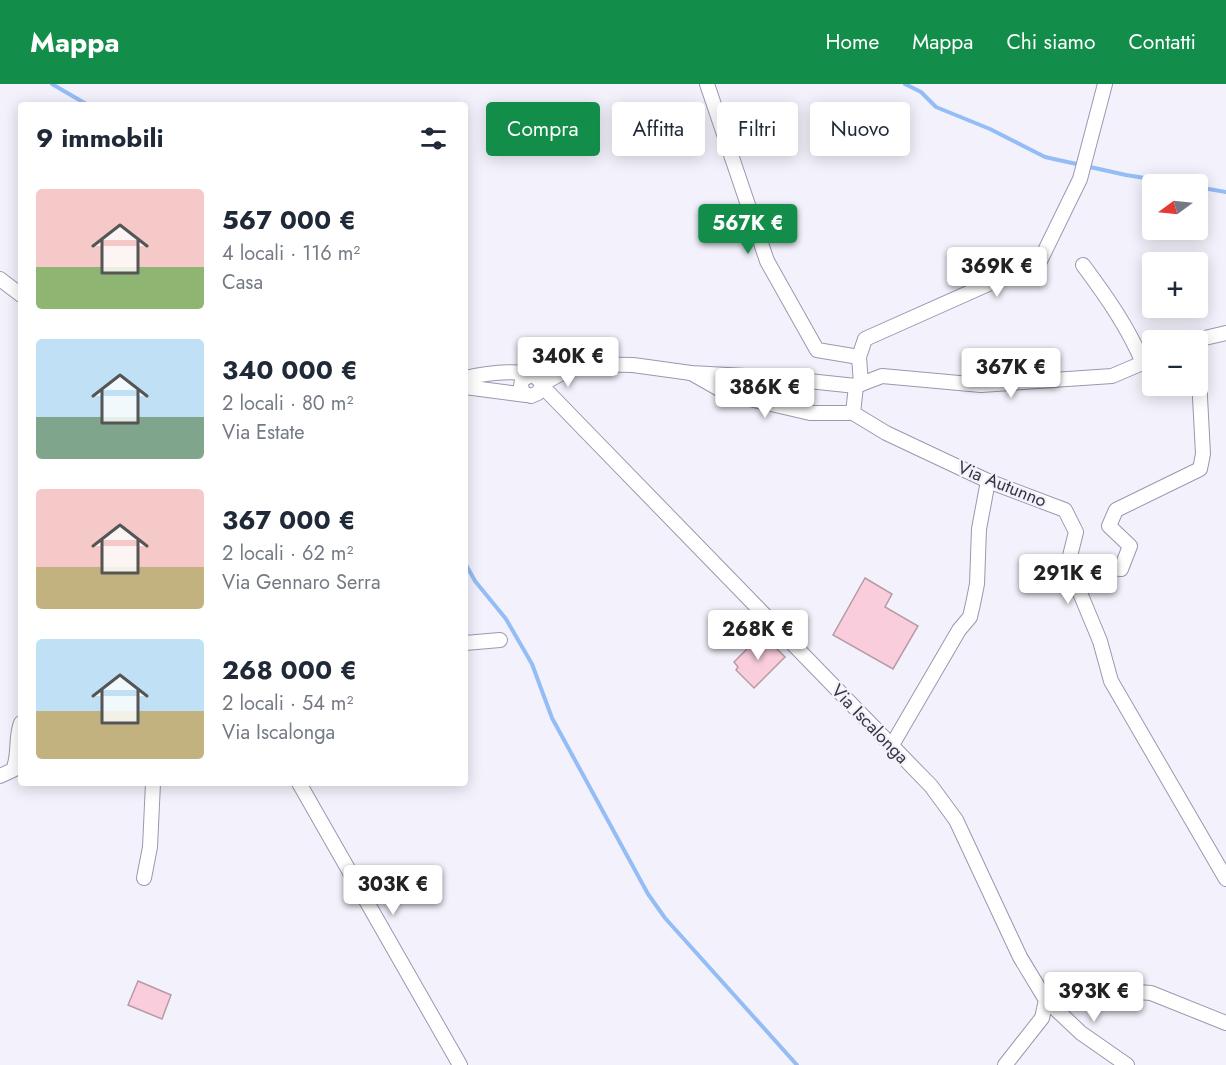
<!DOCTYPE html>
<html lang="it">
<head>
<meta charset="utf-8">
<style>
	body { margin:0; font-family:Jost,sans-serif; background:#f6f6f7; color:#1f2937; height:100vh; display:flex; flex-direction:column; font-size:22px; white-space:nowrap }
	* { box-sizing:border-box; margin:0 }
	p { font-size:20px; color:#747a83 }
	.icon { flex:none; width:33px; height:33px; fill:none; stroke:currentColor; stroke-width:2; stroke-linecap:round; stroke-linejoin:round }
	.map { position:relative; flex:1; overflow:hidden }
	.drawer { position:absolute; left:18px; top:18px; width:450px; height:684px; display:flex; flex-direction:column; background:#fff; border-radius:6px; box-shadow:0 3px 15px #0003 }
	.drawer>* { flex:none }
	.top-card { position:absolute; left:486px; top:18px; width:570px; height:54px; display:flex; gap:12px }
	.needle { width:39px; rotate:255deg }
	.controls { position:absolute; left:1142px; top:90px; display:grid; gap:12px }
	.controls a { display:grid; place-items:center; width:66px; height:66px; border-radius:6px; background:#fff; box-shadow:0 3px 15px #0003; font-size:30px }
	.price { position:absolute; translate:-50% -51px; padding:0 14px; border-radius:6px; background:#fff; color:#222; font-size:20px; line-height:39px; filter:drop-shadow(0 2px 3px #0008) }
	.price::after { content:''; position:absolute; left:50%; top:36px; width:18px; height:14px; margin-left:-9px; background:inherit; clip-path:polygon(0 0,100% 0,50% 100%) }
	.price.on { background:#128e4a; color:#fff }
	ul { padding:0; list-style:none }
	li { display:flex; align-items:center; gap:18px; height:150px; padding:0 18px }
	li span { display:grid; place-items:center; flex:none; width:168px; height:120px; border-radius:6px; color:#555 }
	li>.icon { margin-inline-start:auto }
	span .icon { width:72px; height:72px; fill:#fffc; stroke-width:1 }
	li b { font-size:26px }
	h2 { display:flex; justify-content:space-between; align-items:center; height:72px; padding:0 18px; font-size:26px }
	.tag { padding:0 21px; border-radius:6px; background:#fff; box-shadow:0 3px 15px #0003; font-size:21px; line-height:54px }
	.tag.on { background:#128e4a; color:#fff }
	header { display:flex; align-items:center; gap:36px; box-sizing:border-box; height:84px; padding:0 30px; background:#128e4a; color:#fff }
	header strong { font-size:28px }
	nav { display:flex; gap:33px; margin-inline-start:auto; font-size:21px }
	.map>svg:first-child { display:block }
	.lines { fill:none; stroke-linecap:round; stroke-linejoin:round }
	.stream { stroke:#95bdf5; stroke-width:4 }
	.building { fill:#facddc; stroke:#b79ba4; stroke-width:1.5 }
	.minor-casing { stroke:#9c97af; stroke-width:16 }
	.minor { stroke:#fff; stroke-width:14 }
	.labels { text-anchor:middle; stroke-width:4.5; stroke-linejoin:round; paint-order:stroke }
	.street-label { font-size:18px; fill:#37353f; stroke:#f3f2fc }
</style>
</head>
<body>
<header>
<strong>Mappa</strong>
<nav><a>Home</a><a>Mappa</a><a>Chi siamo</a><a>Contatti</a></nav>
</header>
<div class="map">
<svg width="1226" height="981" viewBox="0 0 1226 981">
	<rect width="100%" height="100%" fill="#f3f2fc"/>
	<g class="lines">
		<g class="stream">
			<path d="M52,0L88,21"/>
			<path d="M905,0L921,8L936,23L990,45L1045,73L1126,91L1182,100"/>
			<path d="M1197,103L1226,108"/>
			<path d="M465,479L475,497L506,535L532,580L552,634L648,810L665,834L797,981"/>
		</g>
	</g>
	<g class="building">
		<path d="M865,494L892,510L885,523L918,542L893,585L833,551Z"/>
		<path d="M762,550L785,573L754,604L736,586L738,583L734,578Z"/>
		<path d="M138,897L171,911L162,935L128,921Z"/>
	</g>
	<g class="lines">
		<defs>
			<g id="minor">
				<path d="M707,0L767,177L817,266L859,273"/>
				<path d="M1083,181C1106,212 1128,243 1143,279"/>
				<path d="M0,195L21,211"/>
				<path d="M1196,256L1226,249"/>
				<path d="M691,289L728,310L810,329H853L886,349L988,397L1065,426L1076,448L1068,480L1100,557L1111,597L1226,795"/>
				<path d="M533,291L562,280H580L633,281L691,289L780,294L856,302L882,292L981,301L1112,292L1152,275"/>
				<path d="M465,294C482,290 538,280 542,302L538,309L531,312L523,309L521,302L522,296L531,291"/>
				<path d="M542,300L573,283"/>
				<path d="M861,300L859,273L865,255L1040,177L1080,95L1105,0"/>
				<path d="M542,302L931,702L956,736L1020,873L1046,916L1042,934L1005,981"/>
				<path d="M465,303L526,311"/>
				<path d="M853,329L856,302"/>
				<path d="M1068,480L1121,485L1130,462L1109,442L1116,426L1200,385L1203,370L1197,256"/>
				<path d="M465,559L500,556"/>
				<path d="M892,661L959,546L970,533L973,520L977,500L979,445L988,397"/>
				<path d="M0,692L13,686C20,670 15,654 21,639"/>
				<path d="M299,699L460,981"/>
				<path d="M144,794L150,763L153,699"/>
				<path d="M1046,916L1084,914L1113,906L1151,909L1226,939"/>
				<path d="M1046,916L1081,949L1127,981"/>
			</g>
		</defs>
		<use href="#minor" class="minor-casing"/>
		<use href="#minor" class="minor"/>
	</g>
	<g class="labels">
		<g class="street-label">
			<text transform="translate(1002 400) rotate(22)" y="6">Via Autunno</text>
			<text transform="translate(870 640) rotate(46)" y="6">Via Iscalonga</text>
		</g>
	</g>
</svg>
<div class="controls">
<a><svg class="needle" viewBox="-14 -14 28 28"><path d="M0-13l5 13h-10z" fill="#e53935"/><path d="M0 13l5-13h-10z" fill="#747a83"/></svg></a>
<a>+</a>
<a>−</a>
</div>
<b class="price on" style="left:748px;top:171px">567K €</b>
<b class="price" style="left:997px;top:214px">369K €</b>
<b class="price" style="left:568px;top:304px">340K €</b>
<b class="price" style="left:1011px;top:315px">367K €</b>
<b class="price" style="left:765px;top:335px">386K €</b>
<b class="price" style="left:1068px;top:521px">291K €</b>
<b class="price" style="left:758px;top:577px">268K €</b>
<b class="price" style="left:393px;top:832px">303K €</b>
<b class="price" style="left:1094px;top:939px">393K €</b>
<div class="top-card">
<a class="tag on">Compra</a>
<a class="tag">Affitta</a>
<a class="tag">Filtri</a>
<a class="tag">Nuovo</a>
</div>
<section class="drawer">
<h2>9 immobili<svg class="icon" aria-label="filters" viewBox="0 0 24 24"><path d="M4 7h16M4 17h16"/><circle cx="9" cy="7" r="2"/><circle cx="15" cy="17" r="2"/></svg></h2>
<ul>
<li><span style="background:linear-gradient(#f6c9c9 65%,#8fb573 0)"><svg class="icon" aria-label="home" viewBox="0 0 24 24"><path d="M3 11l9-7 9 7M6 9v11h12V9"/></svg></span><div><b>567 000 €</b><p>4 locali · 116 m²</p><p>Casa</p></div></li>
<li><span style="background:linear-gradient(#bfe0f5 65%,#7fa58c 0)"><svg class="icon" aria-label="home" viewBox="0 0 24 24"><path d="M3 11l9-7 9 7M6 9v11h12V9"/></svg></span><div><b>340 000 €</b><p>2 locali · 80 m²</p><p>Via Estate</p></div></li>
<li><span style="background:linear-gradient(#f6c9c9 65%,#c2b280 0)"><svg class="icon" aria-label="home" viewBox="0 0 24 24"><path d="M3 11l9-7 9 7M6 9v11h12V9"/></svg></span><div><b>367 000 €</b><p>2 locali · 62 m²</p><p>Via Gennaro Serra</p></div></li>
<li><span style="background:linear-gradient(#bfe0f5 60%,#c2b280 0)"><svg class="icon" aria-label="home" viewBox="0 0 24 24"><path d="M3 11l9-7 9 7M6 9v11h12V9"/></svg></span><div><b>268 000 €</b><p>2 locali · 54 m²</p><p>Via Iscalonga</p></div></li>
</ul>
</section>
</div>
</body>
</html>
